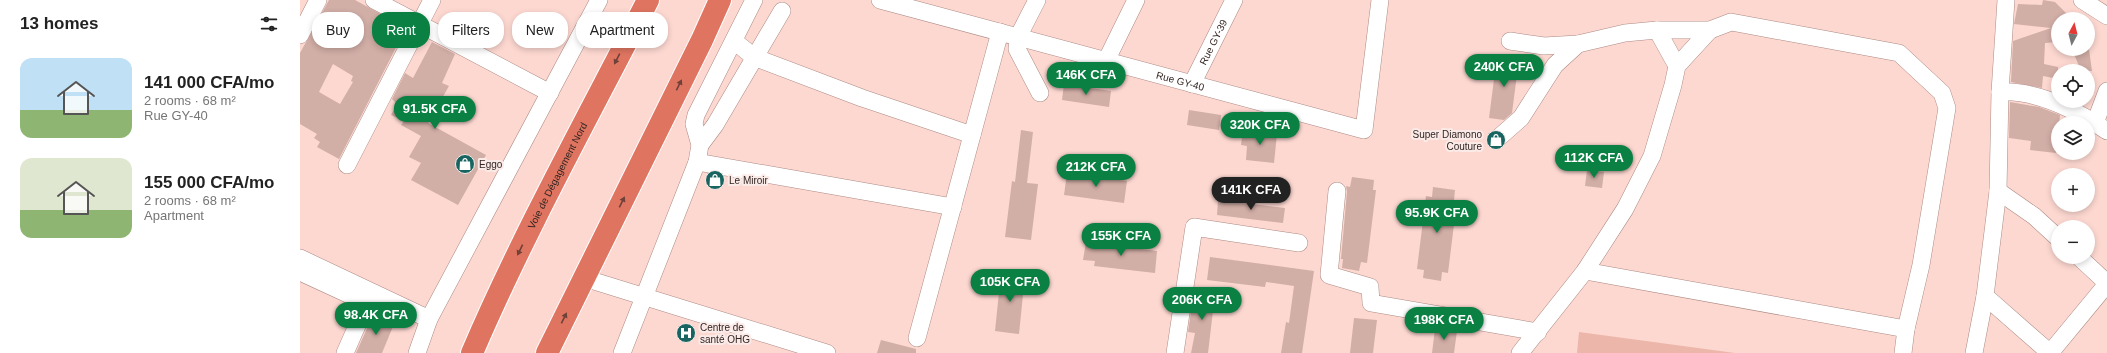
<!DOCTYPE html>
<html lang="en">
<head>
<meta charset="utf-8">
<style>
	body { margin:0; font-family:Helvetica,sans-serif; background:#f6f6f6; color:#222; height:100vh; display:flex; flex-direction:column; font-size:15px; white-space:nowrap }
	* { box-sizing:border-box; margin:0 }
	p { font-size:13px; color:#767676 }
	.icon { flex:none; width:22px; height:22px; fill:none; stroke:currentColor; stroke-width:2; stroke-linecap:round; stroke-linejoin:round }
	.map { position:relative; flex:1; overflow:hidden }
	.details { display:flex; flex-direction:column; background:#fff; width:300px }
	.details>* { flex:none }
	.guide { position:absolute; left:12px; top:12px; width:380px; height:36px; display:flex; gap:8px }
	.needle { width:26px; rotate:7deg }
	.buttons { position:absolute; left:1751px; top:12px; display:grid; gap:8px }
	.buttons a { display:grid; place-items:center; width:44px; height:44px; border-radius:50%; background:#fff; box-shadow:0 2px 6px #0003; font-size:20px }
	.price { position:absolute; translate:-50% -34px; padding:0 9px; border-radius:14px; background:#0b8043; color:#fff; font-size:13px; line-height:26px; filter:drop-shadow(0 1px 2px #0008) }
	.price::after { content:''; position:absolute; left:50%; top:24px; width:12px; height:9px; margin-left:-6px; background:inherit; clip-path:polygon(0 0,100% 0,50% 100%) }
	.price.active { background:#222; color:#fff }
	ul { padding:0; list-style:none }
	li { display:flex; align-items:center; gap:12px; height:100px; padding:0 20px }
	li span { display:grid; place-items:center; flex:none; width:112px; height:80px; border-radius:12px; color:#555 }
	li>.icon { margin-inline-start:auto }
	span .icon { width:48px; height:48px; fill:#fffc; stroke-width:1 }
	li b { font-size:17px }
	h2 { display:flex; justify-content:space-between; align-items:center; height:48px; padding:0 20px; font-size:17px }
	.pill { padding:0 14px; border-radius:16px; background:#fff; box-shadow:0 2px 6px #0003; font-size:14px; line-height:36px }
	.pill.active { background:#0b8043; color:#fff }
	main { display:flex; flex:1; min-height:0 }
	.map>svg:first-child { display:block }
	.green { fill:#ecb6aa }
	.building { fill:#d1aea6; fill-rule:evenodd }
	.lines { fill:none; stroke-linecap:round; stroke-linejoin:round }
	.minor-casing { stroke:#ac8a83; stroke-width:18 }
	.highway-casing { stroke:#fff; stroke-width:24 }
	.minor { stroke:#fff; stroke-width:17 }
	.highway { stroke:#df7561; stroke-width:22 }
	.oneway { fill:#6f4138 }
	.labels { text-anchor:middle; stroke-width:4; stroke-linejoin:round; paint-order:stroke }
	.street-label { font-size:10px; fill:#332522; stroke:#faebe8 }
	.poi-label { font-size:10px; fill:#332522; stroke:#faebe8; text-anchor:start }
</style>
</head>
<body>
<main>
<section class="details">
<h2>13 homes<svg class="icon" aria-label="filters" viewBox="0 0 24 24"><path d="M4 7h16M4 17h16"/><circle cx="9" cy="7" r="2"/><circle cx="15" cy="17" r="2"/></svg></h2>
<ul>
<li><span style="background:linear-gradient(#bfe0f5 65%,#8fb573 0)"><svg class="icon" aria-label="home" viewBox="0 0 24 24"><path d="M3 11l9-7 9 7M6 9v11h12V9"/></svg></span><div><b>141 000 CFA/mo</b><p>2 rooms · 68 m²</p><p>Rue GY-40</p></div></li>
<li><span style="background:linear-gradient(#dfe7d0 65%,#8fb573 0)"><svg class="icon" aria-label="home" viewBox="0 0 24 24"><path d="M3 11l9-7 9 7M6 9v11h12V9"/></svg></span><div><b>155 000 CFA/mo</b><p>2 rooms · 68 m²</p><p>Apartment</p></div></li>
</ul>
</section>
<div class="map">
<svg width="1807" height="353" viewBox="0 0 1807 353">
	<rect width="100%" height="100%" fill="#fdd8d1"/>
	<path class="green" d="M1279,332L1435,353H1277Z"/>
	<g class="building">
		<path d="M29,0H55L106,28L39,159L17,147L20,142L14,138L17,134L0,124V53ZM33,64L53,76L51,81L53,82L40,104L19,92Z"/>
		<path d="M1743,0L1755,2L1772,19H1758V42L1745,43L1744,64L1758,67V79L1743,76L1742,88L1711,82L1713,41L1751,28L1714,24L1718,4L1742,5Z"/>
		<path d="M132,42L155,54L142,83L149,86L128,123L186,155L158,205L111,180L121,163L109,157L121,136L101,125L104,121L91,115L97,104L92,99L105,73L113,78Z"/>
		<path d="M1772,49H1789L1792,71H1781Z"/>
		<path d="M1197,56L1219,59L1212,113L1204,120L1189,118Z"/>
		<path d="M764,84L811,91L809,107L762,100Z"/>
		<path d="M1710,102L1739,107L1760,115L1756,153L1730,150L1731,141L1709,138Z"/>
		<path d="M889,110L921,115L919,130L887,125Z"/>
		<path d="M721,130L733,132L727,183L738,184L731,240L705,237L712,181L715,182Z"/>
		<path d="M943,130L977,134L974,163L946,160L947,146L941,145Z"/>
		<path d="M1287,170L1304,172L1302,188L1285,186Z"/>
		<path d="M767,173L827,181L824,203L764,195Z"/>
		<path d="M1052,177L1074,180L1073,190H1076L1067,263L1061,262L1059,271L1042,268L1043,259H1041L1047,192L1046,186L1050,187Z"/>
		<path d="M1133,187L1155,190L1154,200H1157L1148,273L1142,272L1141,281L1123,278L1124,270L1117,269L1126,196L1132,197Z"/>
		<path d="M918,200L985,208L983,223L917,215Z"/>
		<path d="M786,242L857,251L855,273L794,266L795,261L783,260Z"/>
		<path d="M910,257L1014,271L1002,353H981L986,322L989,323L994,286L966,282L965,287L907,280Z"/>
		<path d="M701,273L725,275L719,334L695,331Z"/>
		<path d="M894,292L915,294L908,353H891L895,333L888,332Z"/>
		<path d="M73,315L94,324L82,353H56Z"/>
		<path d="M1054,318L1077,320L1073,353H1050Z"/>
		<path d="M1135,329L1157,331L1154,353H1132Z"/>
		<path d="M581,340L616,349V353H577Z"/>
	</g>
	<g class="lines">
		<defs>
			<g id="minor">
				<path d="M74,0L250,93"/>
				<path id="s1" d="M580,0L1064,130L1080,0"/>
				<path d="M737,0L718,37L717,49L740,93"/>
				<path d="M1782,0L1807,16"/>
				<path d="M1357,30L1377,66"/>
				<path d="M0,35L18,0"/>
				<path d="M434,41L454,57L562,98L672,135"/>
				<path d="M1210,41L1244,46L1278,44"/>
				<path d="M806,61L836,0"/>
				<path id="s2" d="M892,84L934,0"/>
				<path d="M1700,92C1738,90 1776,110 1807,131"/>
				<path d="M1795,123L1807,91"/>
				<path d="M1196,140L1221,118L1255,65L1278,44L1325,33L1357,30H1410L1431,22L1599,53L1642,93L1647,108L1621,265L1606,329L1603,353"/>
				<path d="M400,145L415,125L482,11"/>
				<path d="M397,162L653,207"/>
				<path d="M47,165L132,0"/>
				<path d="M1037,191L1029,275L1070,287L1071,303L1238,332"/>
				<path d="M1698,191L1734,216L1758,238"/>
				<path d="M1779,257L1807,283"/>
				<path d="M0,258L129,319"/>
				<path d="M1285,271L1606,329"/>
				<path d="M0,272L63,301"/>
				<path d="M284,278L527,353"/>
				<path d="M1685,296L1750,353"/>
				<path d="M617,338L700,32"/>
				<path d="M45,353L67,303"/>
				<path d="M117,353L129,319L299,0"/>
				<path d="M322,353L397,162L400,145L394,124L396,115L454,0"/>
				<path d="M875,353L894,227L999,243"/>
				<path d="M1220,353L1285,271L1325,209L1352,156L1373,85L1377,66L1410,30"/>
				<path d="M1674,353L1685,296L1698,191L1700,92L1706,0"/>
				<path d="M1750,353L1807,284"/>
			</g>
			<g id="highway">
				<path id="s3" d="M172,353C224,232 288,117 348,0"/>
				<path d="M247,353L402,40L420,0"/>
			</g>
		</defs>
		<use href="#minor" class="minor-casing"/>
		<use href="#highway" class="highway-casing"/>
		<use href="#minor" class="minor"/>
		<use href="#highway" class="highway"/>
	</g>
	<defs><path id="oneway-solid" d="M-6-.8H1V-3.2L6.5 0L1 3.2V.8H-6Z"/></defs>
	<g class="oneway">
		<use href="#oneway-solid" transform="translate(317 59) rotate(117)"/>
		<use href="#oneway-solid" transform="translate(379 85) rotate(-64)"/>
		<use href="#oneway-solid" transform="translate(322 202) rotate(-64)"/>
		<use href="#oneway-solid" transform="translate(220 250) rotate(116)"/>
		<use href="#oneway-solid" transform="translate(264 318) rotate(-64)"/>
	</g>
	<defs>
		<symbol id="shop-disc" viewBox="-11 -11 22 22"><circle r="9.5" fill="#176460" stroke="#faebe8"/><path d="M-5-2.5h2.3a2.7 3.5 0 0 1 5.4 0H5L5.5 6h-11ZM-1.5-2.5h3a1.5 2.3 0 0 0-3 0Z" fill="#fff"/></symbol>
		<symbol id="hospital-disc" viewBox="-11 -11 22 22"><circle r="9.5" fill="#176460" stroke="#faebe8"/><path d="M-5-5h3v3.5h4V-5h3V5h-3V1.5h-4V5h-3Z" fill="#fff"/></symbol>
	</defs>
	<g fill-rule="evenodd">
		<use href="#shop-disc" x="1185" y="129" width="22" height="22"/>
		<use href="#shop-disc" x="154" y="153" width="22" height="22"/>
		<use href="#shop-disc" x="404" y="169" width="22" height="22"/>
		<use href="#hospital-disc" x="375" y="322" width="22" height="22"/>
	</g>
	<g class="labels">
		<g class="street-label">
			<text dy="4" stroke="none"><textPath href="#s2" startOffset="47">Rue GY-39</textPath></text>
			<text dy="4" stroke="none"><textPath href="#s1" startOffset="311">Rue GY-40</textPath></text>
			<text dy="4" stroke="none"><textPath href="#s3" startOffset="197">Voie de Dégagement Nord</textPath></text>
		</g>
		<g class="poi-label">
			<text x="1182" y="138" text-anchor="end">Super Diamono<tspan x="1182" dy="12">Couture</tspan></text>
			<text x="179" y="168">Eggo</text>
			<text x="429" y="184">Le Miroir</text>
			<text x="400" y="331">Centre de<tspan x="400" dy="12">santé OHG</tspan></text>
		</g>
	</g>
</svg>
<div class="buttons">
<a><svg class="needle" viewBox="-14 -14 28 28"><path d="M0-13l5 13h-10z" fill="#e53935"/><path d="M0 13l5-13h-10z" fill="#767676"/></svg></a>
<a><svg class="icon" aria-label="locate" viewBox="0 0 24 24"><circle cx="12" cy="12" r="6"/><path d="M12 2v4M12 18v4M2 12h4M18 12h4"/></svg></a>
<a><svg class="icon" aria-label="layers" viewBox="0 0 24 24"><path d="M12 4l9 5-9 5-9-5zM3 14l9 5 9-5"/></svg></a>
<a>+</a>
<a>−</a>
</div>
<b class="price" style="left:1204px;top:88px">240K CFA</b>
<b class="price" style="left:786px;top:96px">146K CFA</b>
<b class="price" style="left:135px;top:130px">91.5K CFA</b>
<b class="price" style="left:960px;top:146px">320K CFA</b>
<b class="price" style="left:1294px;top:179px">112K CFA</b>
<b class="price" style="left:796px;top:188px">212K CFA</b>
<b class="price active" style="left:951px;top:211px">141K CFA</b>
<b class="price" style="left:1137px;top:234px">95.9K CFA</b>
<b class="price" style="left:821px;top:257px">155K CFA</b>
<b class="price" style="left:710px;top:303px">105K CFA</b>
<b class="price" style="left:902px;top:321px">206K CFA</b>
<b class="price" style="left:76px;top:336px">98.4K CFA</b>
<b class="price" style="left:1144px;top:341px">198K CFA</b>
<div class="guide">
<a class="pill">Buy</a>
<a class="pill active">Rent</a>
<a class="pill">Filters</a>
<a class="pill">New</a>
<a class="pill">Apartment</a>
</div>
</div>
</main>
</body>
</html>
